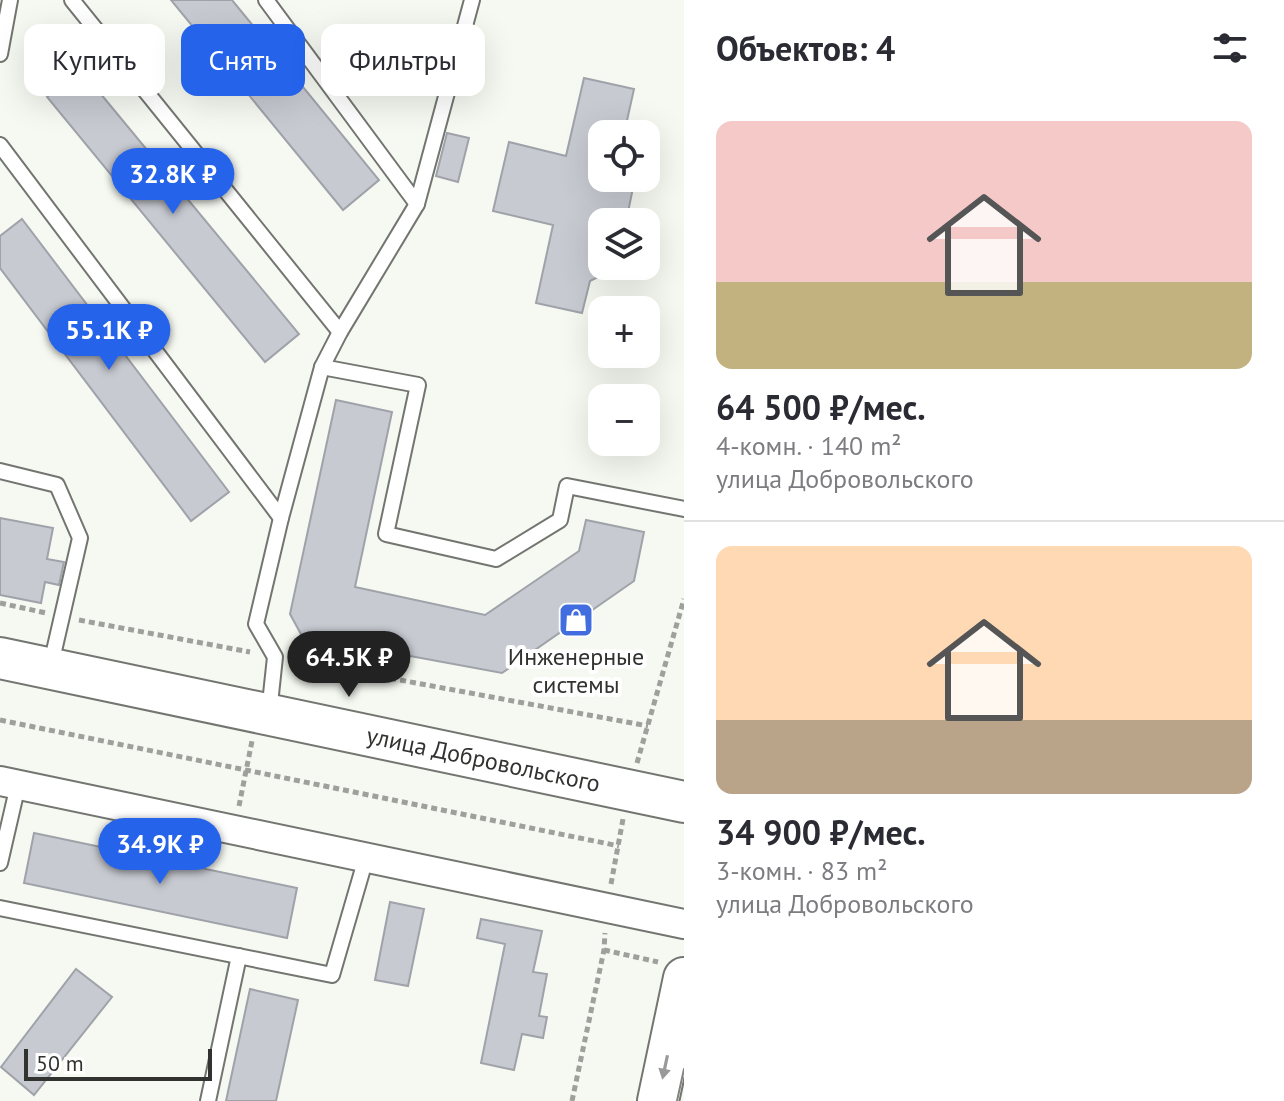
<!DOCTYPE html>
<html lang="ru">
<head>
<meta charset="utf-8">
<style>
	body { margin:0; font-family:"PT Sans",sans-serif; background:#f7f7f7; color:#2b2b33; height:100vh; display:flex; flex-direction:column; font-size:30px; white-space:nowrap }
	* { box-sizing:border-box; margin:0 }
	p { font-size:26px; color:#7c7c81 }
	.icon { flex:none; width:44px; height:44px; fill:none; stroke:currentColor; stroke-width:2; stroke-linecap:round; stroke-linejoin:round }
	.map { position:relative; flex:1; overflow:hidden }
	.drawer { display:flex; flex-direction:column; background:#fff; width:600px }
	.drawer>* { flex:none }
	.hud { position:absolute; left:24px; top:24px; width:540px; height:72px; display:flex; gap:16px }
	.tools { position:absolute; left:588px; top:120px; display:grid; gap:16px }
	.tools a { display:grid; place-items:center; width:72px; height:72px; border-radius:16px; background:#fff; box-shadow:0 8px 32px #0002; font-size:40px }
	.scale { position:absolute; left:24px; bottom:20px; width:188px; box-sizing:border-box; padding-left:8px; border:4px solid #323331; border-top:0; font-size:22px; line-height:28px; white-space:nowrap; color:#323331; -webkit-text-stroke:6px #fff; paint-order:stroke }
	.price { position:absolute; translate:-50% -68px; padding:0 18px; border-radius:28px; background:#2563eb; color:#fff; font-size:26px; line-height:52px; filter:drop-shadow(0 2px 4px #0008) }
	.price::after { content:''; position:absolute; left:50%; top:48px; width:24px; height:18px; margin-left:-12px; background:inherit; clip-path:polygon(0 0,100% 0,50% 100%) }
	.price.on { background:#222; color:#fff }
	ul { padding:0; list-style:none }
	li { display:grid; align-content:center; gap:16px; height:424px; padding:0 32px }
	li+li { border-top:2px solid #e1e1e2 }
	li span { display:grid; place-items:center; height:248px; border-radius:16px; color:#555 }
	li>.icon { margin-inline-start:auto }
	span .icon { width:144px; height:144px; fill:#fffc; stroke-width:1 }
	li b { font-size:34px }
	h2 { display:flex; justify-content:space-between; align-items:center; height:96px; padding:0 32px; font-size:34px }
	.chip { padding:0 28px; border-radius:16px; background:#fff; box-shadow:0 8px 32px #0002; font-size:28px; line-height:72px }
	.chip.on { background:#2563eb; color:#fff }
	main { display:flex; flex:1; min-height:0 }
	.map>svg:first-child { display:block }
	.building { fill:#c7cad1; stroke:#9fa2a9; stroke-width:2 }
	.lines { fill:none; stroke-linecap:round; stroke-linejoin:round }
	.lane-casing { stroke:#737670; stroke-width:18 }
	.street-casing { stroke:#737670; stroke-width:32 }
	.secondary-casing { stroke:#737670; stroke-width:44 }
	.path { stroke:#9da09b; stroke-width:5; stroke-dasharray:6 4; stroke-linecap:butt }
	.lane { stroke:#fff; stroke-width:14 }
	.street { stroke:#fff; stroke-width:28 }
	.secondary { stroke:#fff; stroke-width:40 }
	.tram { stroke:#828480; stroke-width:2 }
	.oneway { fill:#989998 }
	.labels { text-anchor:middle; stroke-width:8; stroke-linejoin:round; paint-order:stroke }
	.poi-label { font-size:24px; fill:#323331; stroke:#fff }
	.street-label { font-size:24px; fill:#323331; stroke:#fff }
</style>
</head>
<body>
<main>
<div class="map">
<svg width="684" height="1101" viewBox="0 0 684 1101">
	<rect width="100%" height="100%" fill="#f5f9f1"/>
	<g class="building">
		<path d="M171,0H232L379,180L343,210Z"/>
		<path d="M81,70L299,334L265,362L47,97Z"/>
		<path d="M584,78L634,89L624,134H602V178H635L626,222H602V275L590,281L582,313L536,303L553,225L493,211L509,142L566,156Z"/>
		<path d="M447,133L469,138L458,182L436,176Z"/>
		<path d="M22,219L229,492L191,521L0,268V236Z"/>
		<path d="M336,400L392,412L355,587L485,615L579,551L586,520L644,532L634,581L502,673L302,636L290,614Z"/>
		<path d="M0,518L53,528L47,559L64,562L59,585L45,582L41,603L0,595Z"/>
		<path d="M34,833L297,888L287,938L24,883Z"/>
		<path d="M390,902L424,909L408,986L375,980Z"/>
		<path d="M481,919L542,931L533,972L547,974L539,1016L547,1017L543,1038L522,1034L514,1070L481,1063L505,944L477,938Z"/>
		<path d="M76,969L112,997L34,1095L1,1067Z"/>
		<path d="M250,989L298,1000L276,1101H226Z"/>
	</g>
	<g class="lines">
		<defs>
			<g id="lane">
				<path d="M72,0L340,332"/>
				<path d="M266,0L417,204"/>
				<path d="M0,54L10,0"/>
				<path d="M0,145L281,518"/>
				<path d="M322,367L418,385L386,534L496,559L560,520L567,486L684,509"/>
				<path d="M0,471L57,485L80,538L51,664"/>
				<path d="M269,713L275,657L256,624L281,518L322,367L340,332L417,204L472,0"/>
				<path d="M0,863L18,785"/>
				<path d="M0,908L332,975L366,858"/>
				<path d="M208,1101L239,956"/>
			</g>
			<path id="street" d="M0,781L684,924"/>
			<g id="secondary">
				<path id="s1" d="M0,658L684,802"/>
				<path d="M658,1101L684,978"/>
			</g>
		</defs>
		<use href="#lane" class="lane-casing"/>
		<use href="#street" class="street-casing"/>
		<use href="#secondary" class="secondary-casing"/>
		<g class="path">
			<path d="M0,603L46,613"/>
			<path d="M79,620L250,652"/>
			<path d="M292,660L648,726"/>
			<path d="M0,720L619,846"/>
			<path d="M637,763L684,599"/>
			<path d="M239,806L252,741"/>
			<path d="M611,884L623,819"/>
			<path d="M604,950L658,962"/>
			<path d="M572,1101L604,950L605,933"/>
		</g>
		<use href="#lane" class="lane"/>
		<use href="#street" class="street"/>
		<use href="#secondary" class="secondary"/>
		<path class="tram" d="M677,1101L684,1069"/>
	</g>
	<defs><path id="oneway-solid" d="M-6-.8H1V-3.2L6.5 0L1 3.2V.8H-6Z" transform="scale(2)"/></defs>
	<use class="oneway" href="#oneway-solid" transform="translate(665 1067) rotate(102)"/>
	<defs>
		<symbol id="shop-square" viewBox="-11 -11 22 22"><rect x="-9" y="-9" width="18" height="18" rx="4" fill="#416dde" stroke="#fff"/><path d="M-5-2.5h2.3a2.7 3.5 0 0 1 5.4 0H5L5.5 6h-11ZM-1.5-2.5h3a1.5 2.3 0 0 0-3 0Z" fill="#fff"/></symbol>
	</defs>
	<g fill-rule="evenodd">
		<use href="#shop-square" x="556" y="600" width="40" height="40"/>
	</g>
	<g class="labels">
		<g class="poi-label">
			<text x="576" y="665">Инженерные<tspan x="576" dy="28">системы</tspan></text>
		</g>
		<g class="street-label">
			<text dy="8" stroke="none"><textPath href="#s1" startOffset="494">улица Добровольского</textPath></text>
		</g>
	</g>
</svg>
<div class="tools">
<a><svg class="icon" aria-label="locate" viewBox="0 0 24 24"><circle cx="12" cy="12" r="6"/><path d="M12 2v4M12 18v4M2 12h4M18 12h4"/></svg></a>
<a><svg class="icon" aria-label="layers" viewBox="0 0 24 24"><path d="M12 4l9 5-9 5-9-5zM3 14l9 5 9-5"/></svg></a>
<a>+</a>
<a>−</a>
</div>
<div class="scale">50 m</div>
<b class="price" style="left:173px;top:216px">32.8K ₽</b>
<b class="price" style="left:109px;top:372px">55.1K ₽</b>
<b class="price on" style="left:349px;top:699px">64.5K ₽</b>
<b class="price" style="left:160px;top:886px">34.9K ₽</b>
<div class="hud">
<a class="chip">Купить</a>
<a class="chip on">Снять</a>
<a class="chip">Фильтры</a>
</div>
</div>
<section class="drawer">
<h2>Объектов: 4<svg class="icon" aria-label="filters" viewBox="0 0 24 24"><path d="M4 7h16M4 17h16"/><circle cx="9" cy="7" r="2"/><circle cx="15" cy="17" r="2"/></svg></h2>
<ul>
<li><span style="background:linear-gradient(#f6c9c9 65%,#c2b280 0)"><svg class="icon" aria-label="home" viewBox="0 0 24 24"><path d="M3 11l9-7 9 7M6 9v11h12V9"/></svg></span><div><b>64 500 ₽/мес.</b><p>4-комн. · 140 m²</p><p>улица Добровольского</p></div></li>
<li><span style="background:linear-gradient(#ffd9b3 70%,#b9a48a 0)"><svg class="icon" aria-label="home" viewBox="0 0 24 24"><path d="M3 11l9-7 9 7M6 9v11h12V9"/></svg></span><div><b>34 900 ₽/мес.</b><p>3-комн. · 83 m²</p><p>улица Добровольского</p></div></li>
</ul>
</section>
</main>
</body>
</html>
